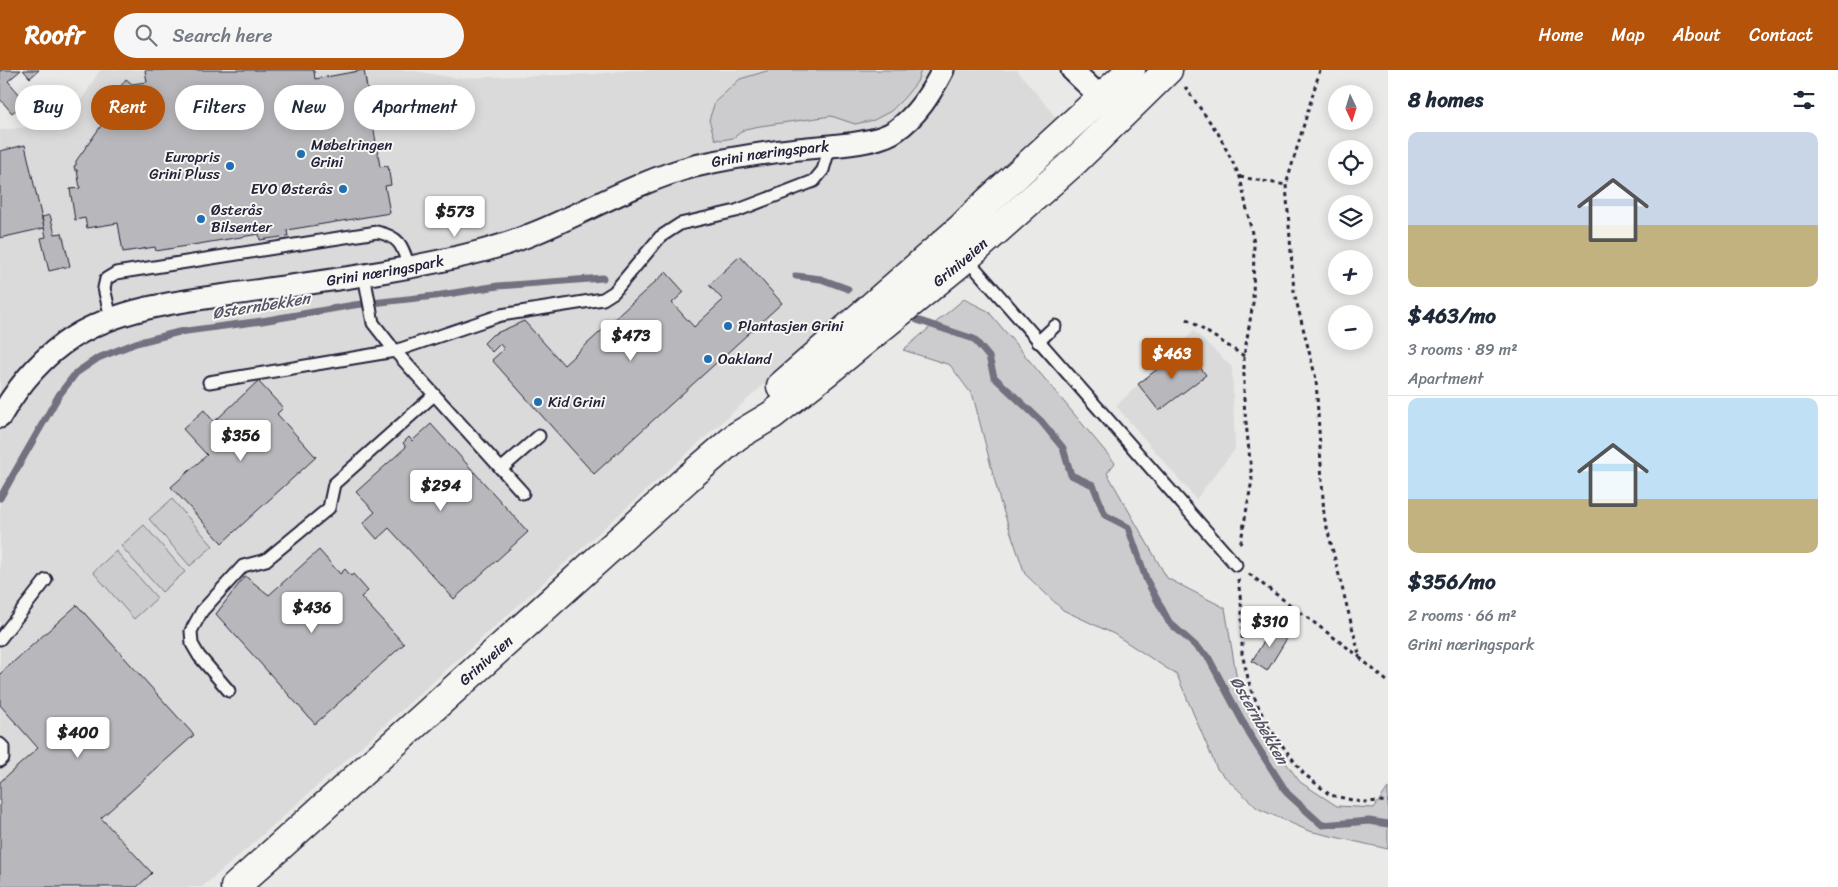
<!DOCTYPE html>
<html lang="en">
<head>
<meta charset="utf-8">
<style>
	body { margin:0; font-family:Sriracha,sans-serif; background:#f6f6f7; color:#1f2937; height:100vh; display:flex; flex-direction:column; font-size:19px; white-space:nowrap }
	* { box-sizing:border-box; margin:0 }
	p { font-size:16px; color:#747a83 }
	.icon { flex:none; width:28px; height:28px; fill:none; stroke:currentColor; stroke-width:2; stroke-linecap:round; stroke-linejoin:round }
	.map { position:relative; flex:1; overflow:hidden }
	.side { display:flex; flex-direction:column; background:#fff; width:450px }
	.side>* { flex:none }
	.top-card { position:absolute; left:15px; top:15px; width:475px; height:45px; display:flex; gap:10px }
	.needle { width:32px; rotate:176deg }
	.fabs { position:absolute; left:1328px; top:15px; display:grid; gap:10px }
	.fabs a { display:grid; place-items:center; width:45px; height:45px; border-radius:50%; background:#fff; box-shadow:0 2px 12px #0003; font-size:25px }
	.price { position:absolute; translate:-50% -42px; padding:0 11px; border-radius:5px; background:#fff; color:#222; font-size:16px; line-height:32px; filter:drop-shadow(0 1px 2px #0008) }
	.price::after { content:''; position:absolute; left:50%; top:30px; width:15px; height:11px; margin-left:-8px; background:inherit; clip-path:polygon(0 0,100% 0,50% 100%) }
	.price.on { background:#b45309; color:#fff }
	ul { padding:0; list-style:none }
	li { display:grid; align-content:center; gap:10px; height:265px; padding:0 20px }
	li+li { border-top:1px solid #e0e1e3 }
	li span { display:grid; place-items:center; height:155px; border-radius:10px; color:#555 }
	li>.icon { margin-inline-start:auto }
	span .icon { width:90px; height:90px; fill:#fffc; stroke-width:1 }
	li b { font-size:21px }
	h2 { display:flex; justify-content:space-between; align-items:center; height:60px; padding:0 20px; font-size:21px }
	.chip { padding:0 18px; border-radius:22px; background:#fff; box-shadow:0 2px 12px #0003; font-size:18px; line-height:45px }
	.chip.on { background:#b45309; color:#fff }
	header { display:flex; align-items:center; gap:30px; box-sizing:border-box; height:70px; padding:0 25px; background:#b45309; color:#fff }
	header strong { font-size:24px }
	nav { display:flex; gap:28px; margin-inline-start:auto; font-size:18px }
	.search { width:350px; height:45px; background:#f6f6f7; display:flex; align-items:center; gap:12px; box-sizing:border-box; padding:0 18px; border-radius:28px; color:#747a83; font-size:19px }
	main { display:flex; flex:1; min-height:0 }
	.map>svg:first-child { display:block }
	.built { fill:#dadada }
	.green { fill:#ccccce; stroke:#777784 }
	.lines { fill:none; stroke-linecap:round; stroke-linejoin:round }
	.stream { stroke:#71717f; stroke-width:7 }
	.building { fill:#b8b8bc; stroke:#22223b }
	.lane-casing { stroke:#22223b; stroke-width:15 }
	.street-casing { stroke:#22223b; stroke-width:25 }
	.primary-casing { stroke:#22223b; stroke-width:31 }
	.path { stroke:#22223b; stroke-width:3; stroke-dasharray:4 4; stroke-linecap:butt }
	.lane { stroke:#f6f6f2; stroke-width:11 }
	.street { stroke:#f6f6f2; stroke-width:21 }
	.primary { stroke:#f6f6f2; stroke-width:28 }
	.poi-dot { fill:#1f6fb2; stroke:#f6f6f2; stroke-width:2 }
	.labels { text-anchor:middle; stroke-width:4; stroke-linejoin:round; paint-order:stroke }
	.poi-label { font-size:15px; fill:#22223b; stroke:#f6f6f2; text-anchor:start }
	.street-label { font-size:15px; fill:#22223b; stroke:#f6f6f2 }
	.water-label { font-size:16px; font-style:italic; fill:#565668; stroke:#f6f6f2 }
</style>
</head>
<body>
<header>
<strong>Roofr</strong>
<div class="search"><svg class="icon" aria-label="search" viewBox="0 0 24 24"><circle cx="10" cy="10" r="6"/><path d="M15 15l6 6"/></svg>Search here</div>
<nav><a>Home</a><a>Map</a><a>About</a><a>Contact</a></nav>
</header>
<main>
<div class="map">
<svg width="1388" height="817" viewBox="0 0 1388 817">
	<rect width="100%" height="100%" fill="#e9e9e7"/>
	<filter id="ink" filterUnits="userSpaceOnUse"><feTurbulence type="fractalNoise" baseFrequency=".02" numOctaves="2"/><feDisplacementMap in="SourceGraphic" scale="10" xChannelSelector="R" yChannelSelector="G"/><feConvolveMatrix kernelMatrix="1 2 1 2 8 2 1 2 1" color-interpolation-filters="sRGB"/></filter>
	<g filter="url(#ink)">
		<g class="built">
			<path d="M100,0H410L455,8L595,4L631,0H1017L1058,50L257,770L202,817H0V60L67,53Z"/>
			<path d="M1194,261L1232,297L1235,379L1196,429L1116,336Z"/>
		</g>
		<g class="green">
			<path d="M770,0H921L917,12L904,28L891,41L874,50L855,54L831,46L760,56L745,59L733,68L722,70L715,69L709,50L715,32L740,9Z"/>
			<path d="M964,229L988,241L1115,393L1107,403L1167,508L1225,538L1238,616L1261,659L1300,712L1337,736L1374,738L1388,718V779L1309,761L1257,738L1217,699L1177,605L1114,564L1063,540L1025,504L1000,431L973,326L950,295L903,280Z"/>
			<path d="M172,429L213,476L190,496L149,449Z"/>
			<path d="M144,455L185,502L162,522L121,476Z"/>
			<path d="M116,481L157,528L134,549L93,502Z"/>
		</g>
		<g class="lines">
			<g class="stream">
				<path d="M796,206L821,209L848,219"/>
				<path d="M917,250L974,269L989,287L994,307L1041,351L1063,378L1071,405L1093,415L1105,445L1128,457L1147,511L1169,552L1208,587L1250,665L1287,723L1322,755L1369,751L1388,754"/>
				<path d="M0,428L59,325L76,303L98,288L136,273L179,262L262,251L354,235L435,226L498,216L603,208"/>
			</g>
		</g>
		<g class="building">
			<path d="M0,0H21L8,11L26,32L12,43L0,29Z"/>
			<path d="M23,0H39L30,8Z"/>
			<path d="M145,0H312L314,1L315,9L364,0L380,97L388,96L391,115L385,116L390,143L287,160L288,166L260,170L259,164L156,181L155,177L123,182L118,153L87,158L85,148L75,150L70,119L80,118L77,100H75L74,96L76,95V91L116,35L110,31L126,9L132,14L147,12Z"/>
			<path d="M25,75L44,158L0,168V81Z"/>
			<path d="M50,145L55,164L62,163L70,196L49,201L41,168L46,167L42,147Z"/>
			<path d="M740,186L782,233L594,404L492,290L504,279L500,274L492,282L484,273L492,265L524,251L564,295L666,202L684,222L672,233L694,257L723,230L709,215Z"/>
			<path d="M1185,278L1206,305L1159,341L1138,314Z"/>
			<path d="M258,311L283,338L277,344L316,387L222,473L171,417L207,385L183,359L204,340L214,352Z"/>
			<path d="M431,354L528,462L454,529L389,458L377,469L363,453L375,442L356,422L406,377L403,373L409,367L412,371Z"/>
			<path d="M319,480L340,504L345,499L351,506L353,504L368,521L361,527L404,574L315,654L216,544L245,506L269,525Z"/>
			<path d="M77,535L194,665L101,748L152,803L137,817H0V712L38,678L0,635V604Z"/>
			<path d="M1273,556L1289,565L1267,601L1252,591Z"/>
		</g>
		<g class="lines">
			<defs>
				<g id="lane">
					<path d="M966,188L1236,495"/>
					<path d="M364,205L373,253L395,281L523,423"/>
					<path d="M111,248L104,218L106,209L116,203L377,162C400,167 402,175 409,197"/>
					<path d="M1038,272L1055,256"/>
					<path d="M209,312L395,281L501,245L603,229L614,222L660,167L680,154L736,141L814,111L823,100L830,76"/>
					<path d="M501,399L539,366"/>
					<path d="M0,569L46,510"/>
					<path d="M229,621L199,586L192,574L191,561L202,541L243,496L266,490L329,438L334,414L434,325"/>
					<path d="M0,674L3,677V688L0,691"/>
				</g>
				<g id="street">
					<path d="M1072,0L1112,38"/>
					<path id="s1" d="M0,347C18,316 43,286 73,267C127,234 194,230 255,221C332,210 411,200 486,180C559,160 622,115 695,96C729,88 763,83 798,79C823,76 875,75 895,61C917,46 931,23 943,0"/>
				</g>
				<g id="primary">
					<path d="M781,316L961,158L983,136L1131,0"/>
					<path id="s2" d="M235,817L687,409L737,366L772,345L828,301L966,188L1076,90L1168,0"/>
				</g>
			</defs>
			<use href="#lane" class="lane-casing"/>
			<use href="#street" class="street-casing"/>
			<use href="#primary" class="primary-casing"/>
			<g class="path">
				<path d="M1320,0L1286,115L1294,222L1316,309L1324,446L1360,588L1388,612"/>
				<path d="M1185,17L1218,63L1240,107L1254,173L1253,233L1244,286V333L1252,410L1240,476"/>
				<path d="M1240,107L1286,115"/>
				<path d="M1187,249L1244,286"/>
				<path d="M1249,504L1360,587"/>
				<path d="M1238,509L1242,541V584L1251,620L1267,655L1303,703L1330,725L1361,732L1388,731"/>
			</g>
			<use href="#lane" class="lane"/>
			<use href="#street" class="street"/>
			<use href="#primary" class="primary"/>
		</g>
	</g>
	<g class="poi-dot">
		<circle cx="301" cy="84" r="5"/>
		<circle cx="230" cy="96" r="5"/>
		<circle cx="343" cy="119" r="5"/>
		<circle cx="201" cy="149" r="5"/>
		<circle cx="728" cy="256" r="5"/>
		<circle cx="708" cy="289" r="5"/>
		<circle cx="538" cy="332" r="5"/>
	</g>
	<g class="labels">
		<g class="poi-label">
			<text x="311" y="80">Møbelringen<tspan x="311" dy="17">Grini</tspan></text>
			<text x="220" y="92" text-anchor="end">Europris<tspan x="220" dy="17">Grini Pluss</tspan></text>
			<text x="333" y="124" text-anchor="end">EVO Østerås</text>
			<text x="211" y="145">Østerås<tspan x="211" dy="17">Bilsenter</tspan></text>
			<text x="738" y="261">Plantasjen Grini</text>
			<text x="718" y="294">Oakland</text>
			<text x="548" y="337">Kid Grini</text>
		</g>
		<g class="street-label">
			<text dy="5" stroke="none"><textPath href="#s1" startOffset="835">Grini næringspark</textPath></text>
			<text dy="5" stroke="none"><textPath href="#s2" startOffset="958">Griniveien</textPath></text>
			<text dy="5" stroke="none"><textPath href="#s1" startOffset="430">Grini næringspark</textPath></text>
			<text dy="5" stroke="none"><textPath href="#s2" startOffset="338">Griniveien</textPath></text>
		</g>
		<g class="water-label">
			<text transform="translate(261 235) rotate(-9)" y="6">Østernbekken</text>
			<text transform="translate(1260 650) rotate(60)" y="6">Østernbekken</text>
		</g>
	</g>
</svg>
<div class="fabs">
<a><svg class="needle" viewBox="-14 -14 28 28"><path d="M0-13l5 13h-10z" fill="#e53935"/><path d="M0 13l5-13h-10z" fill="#747a83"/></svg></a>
<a><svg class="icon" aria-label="locate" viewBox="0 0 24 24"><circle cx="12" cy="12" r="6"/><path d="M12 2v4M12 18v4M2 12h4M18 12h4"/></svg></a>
<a><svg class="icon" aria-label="layers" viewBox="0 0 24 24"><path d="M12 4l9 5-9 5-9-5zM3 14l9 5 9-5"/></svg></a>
<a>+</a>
<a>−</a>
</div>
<b class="price" style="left:455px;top:168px">$573</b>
<b class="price" style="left:631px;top:292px">$473</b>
<b class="price on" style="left:1172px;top:310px">$463</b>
<b class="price" style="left:241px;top:392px">$356</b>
<b class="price" style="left:441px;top:442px">$294</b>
<b class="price" style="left:312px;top:564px">$436</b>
<b class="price" style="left:1270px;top:578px">$310</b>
<b class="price" style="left:78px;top:689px">$400</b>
<div class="top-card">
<a class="chip">Buy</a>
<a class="chip on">Rent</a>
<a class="chip">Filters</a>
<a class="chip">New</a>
<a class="chip">Apartment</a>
</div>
</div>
<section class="side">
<h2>8 homes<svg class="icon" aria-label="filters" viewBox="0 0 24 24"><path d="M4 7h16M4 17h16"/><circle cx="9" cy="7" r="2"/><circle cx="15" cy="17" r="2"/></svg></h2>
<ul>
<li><span style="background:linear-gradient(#c9d6e8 60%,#c2b280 0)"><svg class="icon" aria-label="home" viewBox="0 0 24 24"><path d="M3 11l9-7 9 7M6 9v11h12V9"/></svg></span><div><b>$463/mo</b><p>3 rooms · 89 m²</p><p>Apartment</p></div></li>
<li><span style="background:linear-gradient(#bfe0f5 65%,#c2b280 0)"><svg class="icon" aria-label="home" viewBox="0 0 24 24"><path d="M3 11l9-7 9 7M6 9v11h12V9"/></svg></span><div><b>$356/mo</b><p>2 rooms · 66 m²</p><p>Grini næringspark</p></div></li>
</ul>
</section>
</main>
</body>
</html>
